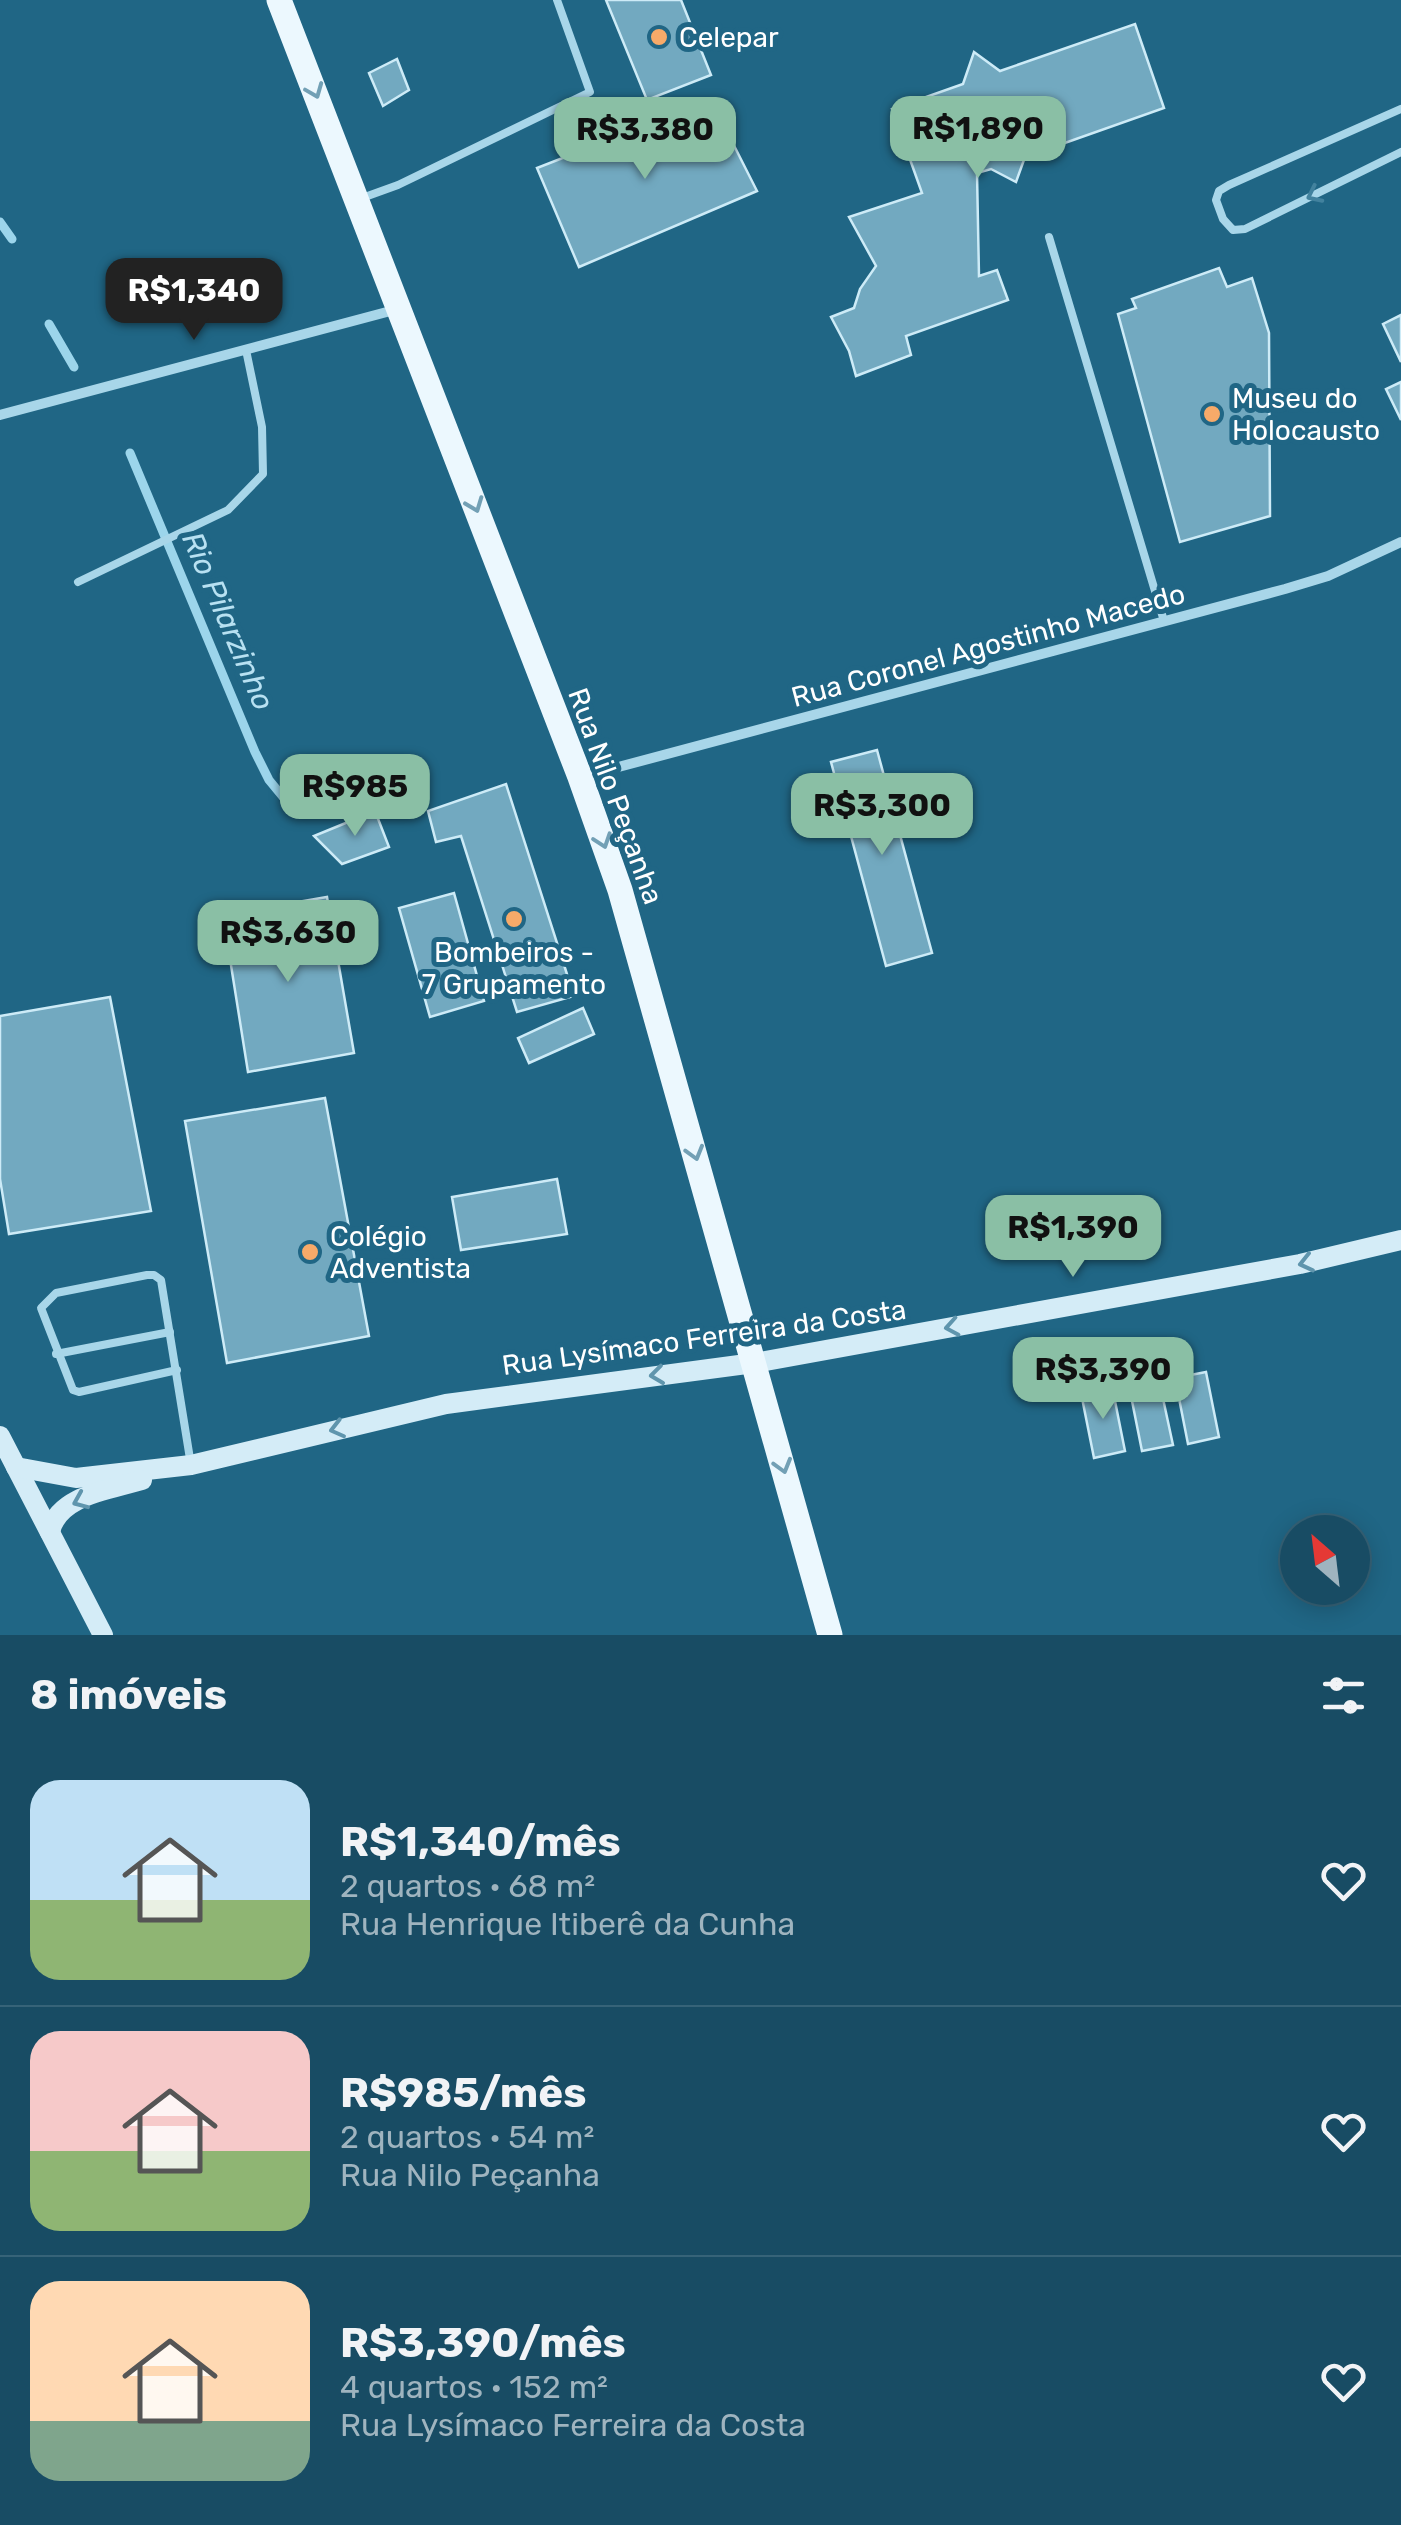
<!DOCTYPE html>
<html lang="pt">
<head>
<meta charset="utf-8">
<style>
	body { margin:0; font-family:Rubik,sans-serif; background:#21536a; color:#f1f3f6; height:100vh; display:flex; flex-direction:column; font-size:38px; white-space:nowrap }
	* { box-sizing:border-box; margin:0 }
	p { font-size:32px; color:#9fb4bf }
	.icon { flex:none; width:55px; height:55px; fill:none; stroke:currentColor; stroke-width:2; stroke-linecap:round; stroke-linejoin:round }
	.map { position:relative; height:1635px; overflow:hidden }
	.panel { display:flex; flex-direction:column; background:#184c64; flex:1 }
	.panel>* { flex:none }
	.needle { width:65px; rotate:332deg }
	.buttons { position:absolute; left:1280px; top:1515px; display:grid; gap:20px }
	.buttons a { display:grid; place-items:center; width:90px; height:90px; border-radius:50%; background:#184c64; box-shadow:0 5px 25px #0003,0 0 0 2px #366378; font-size:50px }
	.price { position:absolute; translate:-50% -85px; padding:0 22px; border-radius:20px; background:#8abfa5; color:#111; font-size:32px; line-height:65px; filter:drop-shadow(0 2px 5px #0008) }
	.price::after { content:''; position:absolute; left:50%; top:60px; width:30px; height:22px; margin-left:-15px; background:inherit; clip-path:polygon(0 0,100% 0,50% 100%) }
	.price.current { background:#222; color:#fff }
	ul { padding:0; list-style:none }
	li { display:flex; align-items:center; gap:30px; height:250px; padding:0 30px }
	li+li { border-top:2px solid #366378 }
	li span { display:grid; place-items:center; flex:none; width:280px; height:200px; border-radius:30px; color:#555 }
	li>.icon { margin-inline-start:auto }
	span .icon { width:120px; height:120px; fill:#fffc; stroke-width:1 }
	li b { font-size:42px }
	h2 { display:flex; justify-content:space-between; align-items:center; height:120px; padding:0 30px; font-size:42px }
	.map>svg:first-child { display:block }
	.lines { fill:none; stroke-linecap:round; stroke-linejoin:round }
	.stream { stroke:#9cd5eb; stroke-width:9 }
	.building { fill:#72a9c0; stroke:#cdebf7; stroke-width:2.5 }
	.lane { stroke:#a8d6e9; stroke-width:8 }
	.street { stroke:#a8d6e9; stroke-width:10 }
	.secondary { stroke:#d4ecf7; stroke-width:20 }
	.primary { stroke:#ecf8fe; stroke-width:25 }
	.oneway { stroke:#72a0b5 }
	.oneway2 { stroke:#42829e }
	.oneway3 { stroke:#5f95ad }
	.poi-dot { fill:#f7aa69; stroke:#206685; stroke-width:4 }
	.labels { text-anchor:middle; stroke-width:10; stroke-linejoin:round; paint-order:stroke }
	.poi-label { font-size:28px; fill:#fff; stroke:#206685; text-anchor:start }
	.street-label { font-size:28px; fill:#fff; stroke:#206685 }
	.water-label { font-size:30px; font-style:italic; fill:#b8e1f2; stroke:#206685 }
</style>
</head>
<body>
<div class="map">
<svg width="1401" height="1635" viewBox="0 0 1401 1635">
	<rect width="100%" height="100%" fill="#206685"/>
	<g class="lines">
		<g class="stream">
			<path d="M0,222L12,239"/>
			<path d="M49,324L74,367"/>
			<path d="M130,453L255,752L269,780L288,803"/>
		</g>
	</g>
	<g class="building">
		<path d="M606,0H681L711,75L647,100Z"/>
		<path d="M1135,24L1164,108L1025,157L1016,182L991,169L977,173L979,276L997,270L1008,300L906,336L911,355L856,376L849,351L831,317L854,308L860,289L876,266L849,217L922,193L892,109L963,84L974,52L1000,71Z"/>
		<path d="M397,59L409,90L383,106L369,73Z"/>
		<path d="M711,100L757,191L579,267L537,168Z"/>
		<path d="M1219,268L1227,287L1252,278L1269,333L1270,516L1180,542L1118,314L1136,308L1132,299Z"/>
		<path d="M1401,315V362L1383,324Z"/>
		<path d="M1401,382V420L1386,389Z"/>
		<path d="M877,750L932,953L886,966L831,762Z"/>
		<path d="M506,784L574,996L517,1012L461,836L436,842L428,811Z"/>
		<path d="M375,811L389,847L342,864L314,836Z"/>
		<path d="M454,893L484,1001L430,1017L399,908Z"/>
		<path d="M327,897L354,1053L248,1072L223,915Z"/>
		<path d="M110,997L151,1211L9,1234L0,1179V1016Z"/>
		<path d="M583,1008L594,1034L529,1063L518,1038Z"/>
		<path d="M325,1098L369,1336L227,1363L185,1121Z"/>
		<path d="M557,1179L567,1234L461,1250L452,1197Z"/>
		<path d="M1206,1372L1219,1437L1188,1444L1175,1378Z"/>
		<path d="M1159,1380L1173,1445L1142,1451L1129,1386Z"/>
		<path d="M1112,1386L1125,1451L1094,1458L1081,1393Z"/>
	</g>
	<g class="lines">
		<g class="lane">
			<path d="M1401,109L1229,185L1219,191L1216,200L1223,219L1233,230L1245,229L1401,152"/>
			<path d="M362,198L398,185L590,92L557,0"/>
			<path d="M1049,237L1164,621"/>
			<path d="M78,582L228,510L263,474L262,427L246,350"/>
			<path d="M56,1354L170,1332"/>
			<path d="M177,1370L79,1392L73,1390L41,1308L56,1293L147,1275H154L161,1280L191,1465"/>
		</g>
		<g class="street">
			<path d="M0,415L398,309"/>
			<path d="M581,777L1285,589L1328,576L1401,542"/>
		</g>
		<g class="secondary">
			<path d="M0,1436L103,1635"/>
			<path d="M16,1467L76,1478L191,1465L446,1404L754,1363L1300,1264L1401,1240"/>
			<path d="M50,1532C58,1495 110,1490 142,1480"/>
		</g>
		<path class="primary" d="M279,0L580,777L620,890L830,1635"/>
	</g>
	<defs><path id="oneway-chevron" d="M-2-3.5L2.5 0L-2 3.5" fill="none" stroke-width="1.6" stroke-linecap="round" stroke-linejoin="round" transform="scale(2.5)"/></defs>
	<g class="oneway">
		<use href="#oneway-chevron" transform="translate(315 91) rotate(68)"/>
		<use href="#oneway-chevron" transform="translate(475 505) rotate(69)"/>
		<use href="#oneway-chevron" transform="translate(603 841) rotate(71)"/>
		<use href="#oneway-chevron" transform="translate(695 1153) rotate(74)"/>
		<use href="#oneway-chevron" transform="translate(783 1466) rotate(74)"/>
	</g>
	<use class="oneway2" href="#oneway-chevron" transform="translate(1314 195) rotate(154)"/>
	<g class="oneway3">
		<use href="#oneway-chevron" transform="translate(1306 1263) rotate(167)"/>
		<use href="#oneway-chevron" transform="translate(952 1327) rotate(170)"/>
		<use href="#oneway-chevron" transform="translate(657 1375) rotate(173)"/>
		<use href="#oneway-chevron" transform="translate(337 1429) rotate(166)"/>
		<use href="#oneway-chevron" transform="translate(80 1501) rotate(157)"/>
	</g>
	<g class="poi-dot">
		<circle cx="659" cy="37" r="10"/>
		<circle cx="1212" cy="414" r="10"/>
		<circle cx="514" cy="919" r="10"/>
		<circle cx="310" cy="1252" r="10"/>
	</g>
	<g class="labels">
		<g class="poi-label">
			<text x="679" y="47">Celepar</text>
			<text x="1232" y="408">Museu do<tspan x="1232" dy="32">Holocausto</tspan></text>
			<text x="514" y="962" text-anchor="middle">Bombeiros -<tspan x="514" dy="32">7 Grupamento</tspan></text>
			<text x="330" y="1246">Colégio<tspan x="330" dy="32">Adventista</tspan></text>
		</g>
		<g class="street-label">
			<text transform="translate(988 645) rotate(-15)" y="10">Rua Coronel Agostinho Macedo</text>
			<text transform="translate(616 796) rotate(70)" y="10">Rua Nilo Peçanha</text>
			<text transform="translate(704 1337) rotate(-8)" y="10">Rua Lysímaco Ferreira da Costa</text>
		</g>
		<g class="water-label">
			<text transform="translate(228 621) rotate(67)" y="10">Rio Pilarzinho</text>
		</g>
	</g>
</svg>
<div class="buttons">
<a><svg class="needle" viewBox="-14 -14 28 28"><path d="M0-13l5 13h-10z" fill="#e53935"/><path d="M0 13l5-13h-10z" fill="#9fb4bf"/></svg></a>
</div>
<b class="price" style="left:978px;top:181px">R$1,890</b>
<b class="price" style="left:645px;top:182px">R$3,380</b>
<b class="price current" style="left:194px;top:343px">R$1,340</b>
<b class="price" style="left:355px;top:839px">R$985</b>
<b class="price" style="left:882px;top:858px">R$3,300</b>
<b class="price" style="left:288px;top:985px">R$3,630</b>
<b class="price" style="left:1073px;top:1280px">R$1,390</b>
<b class="price" style="left:1103px;top:1422px">R$3,390</b>
</div>
<section class="panel">
<h2>8 imóveis<svg class="icon" aria-label="filters" viewBox="0 0 24 24"><path d="M4 7h16M4 17h16"/><circle cx="9" cy="7" r="2"/><circle cx="15" cy="17" r="2"/></svg></h2>
<ul>
<li><span style="background:linear-gradient(#bfe0f5 60%,#8fb573 0)"><svg class="icon" aria-label="home" viewBox="0 0 24 24"><path d="M3 11l9-7 9 7M6 9v11h12V9"/></svg></span><div><b>R$1,340/mês</b><p>2 quartos · 68 m²</p><p>Rua Henrique Itiberê da Cunha</p></div><svg class="icon" aria-label="heart" viewBox="0 0 24 24"><path d="M12 20l-8-8c-3-5 5-10 8-4 3-6 11-1 8 4z"/></svg></li>
<li><span style="background:linear-gradient(#f6c9c9 60%,#8fb573 0)"><svg class="icon" aria-label="home" viewBox="0 0 24 24"><path d="M3 11l9-7 9 7M6 9v11h12V9"/></svg></span><div><b>R$985/mês</b><p>2 quartos · 54 m²</p><p>Rua Nilo Peçanha</p></div><svg class="icon" aria-label="heart" viewBox="0 0 24 24"><path d="M12 20l-8-8c-3-5 5-10 8-4 3-6 11-1 8 4z"/></svg></li>
<li><span style="background:linear-gradient(#ffd9b3 70%,#7fa58c 0)"><svg class="icon" aria-label="home" viewBox="0 0 24 24"><path d="M3 11l9-7 9 7M6 9v11h12V9"/></svg></span><div><b>R$3,390/mês</b><p>4 quartos · 152 m²</p><p>Rua Lysímaco Ferreira da Costa</p></div><svg class="icon" aria-label="heart" viewBox="0 0 24 24"><path d="M12 20l-8-8c-3-5 5-10 8-4 3-6 11-1 8 4z"/></svg></li>
</ul>
</section>
</body>
</html>
